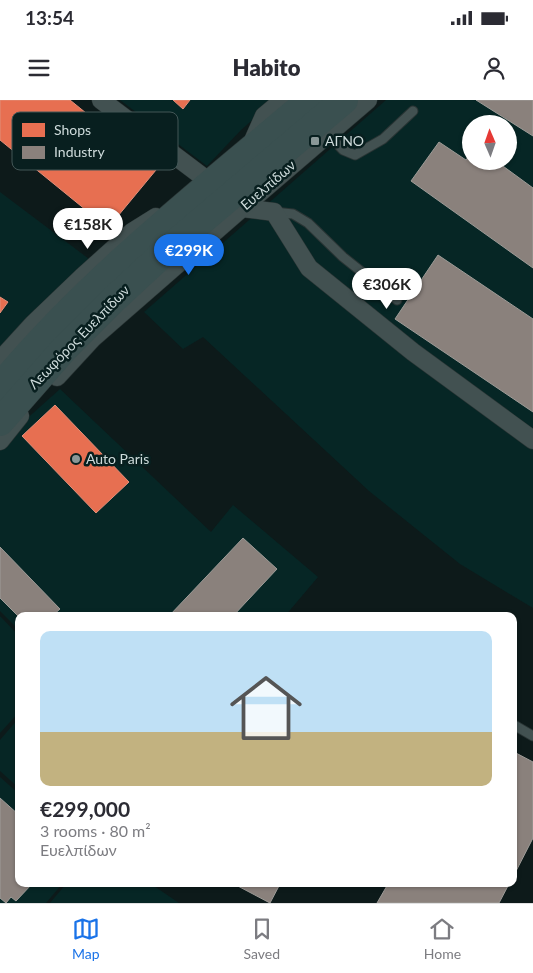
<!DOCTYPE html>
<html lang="en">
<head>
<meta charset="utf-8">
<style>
	body { margin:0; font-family:Lato,sans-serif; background:#f7f7f7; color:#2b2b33; height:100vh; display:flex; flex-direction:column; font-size:19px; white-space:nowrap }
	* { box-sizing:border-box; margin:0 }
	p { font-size:16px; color:#7c7c81 }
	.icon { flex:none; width:28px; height:28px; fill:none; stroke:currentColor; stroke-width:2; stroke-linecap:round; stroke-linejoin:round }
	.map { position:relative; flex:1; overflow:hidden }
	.side { position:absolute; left:15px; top:512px; width:502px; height:275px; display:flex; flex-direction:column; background:#fff; border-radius:10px; box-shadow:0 1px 4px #0004 }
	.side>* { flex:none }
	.needle { width:32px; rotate:358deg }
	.controls { position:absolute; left:462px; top:15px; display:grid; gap:10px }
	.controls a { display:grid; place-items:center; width:55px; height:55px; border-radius:50%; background:#fff; box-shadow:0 1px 4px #0004; font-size:25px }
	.price { position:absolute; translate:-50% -42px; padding:0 11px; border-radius:18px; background:#fff; color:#222; font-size:16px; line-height:32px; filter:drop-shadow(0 1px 2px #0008) }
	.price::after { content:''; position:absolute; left:50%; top:30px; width:15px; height:11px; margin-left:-8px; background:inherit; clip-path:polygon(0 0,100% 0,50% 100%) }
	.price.selected { background:#1a73e8; color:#fff }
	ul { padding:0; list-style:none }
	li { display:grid; align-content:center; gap:10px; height:265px; padding:0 25px }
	li span { display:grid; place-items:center; height:155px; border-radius:10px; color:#555 }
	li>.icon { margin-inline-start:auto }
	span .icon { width:90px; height:90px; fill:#fffc; stroke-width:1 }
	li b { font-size:21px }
	.status { display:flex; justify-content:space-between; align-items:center; height:35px; padding:0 25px; background:#fff; direction:ltr }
	.status svg { height:14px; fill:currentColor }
	header { display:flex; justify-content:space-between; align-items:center; height:65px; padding:0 25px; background:#fff; font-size:22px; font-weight:800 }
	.tabs { display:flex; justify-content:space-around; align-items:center; height:70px; border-top:1px solid #e1e1e2; background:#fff; font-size:14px; color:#7c7c81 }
	.tabs a { display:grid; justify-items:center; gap:2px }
	.tabs .selected { color:#1a73e8 }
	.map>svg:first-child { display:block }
	.built { fill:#062625; fill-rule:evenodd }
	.shops { fill:#e76f51; stroke:#e08f7a }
	.industry { fill:#8a817c; stroke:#9e9c98 }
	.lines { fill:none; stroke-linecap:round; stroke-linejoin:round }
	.lane-casing { stroke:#293434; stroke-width:11 }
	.street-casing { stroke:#293434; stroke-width:19 }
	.primary-casing { stroke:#293434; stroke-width:29 }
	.lane { stroke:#425151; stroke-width:9 }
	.street { stroke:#425151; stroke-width:18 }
	.primary { stroke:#3a5050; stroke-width:28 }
	.poi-dot { fill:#8a9797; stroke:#081f1f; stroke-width:2 }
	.labels { text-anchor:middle; stroke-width:5; stroke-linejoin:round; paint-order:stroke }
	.poi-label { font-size:14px; fill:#cedbdb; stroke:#081f1f; text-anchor:start }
	.street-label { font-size:14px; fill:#cedbdb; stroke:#081f1f }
	.key { fill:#081f1f; stroke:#435757; stroke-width:1 }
	.key-label { font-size:14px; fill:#cedbdb }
</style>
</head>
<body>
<div class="status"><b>13:54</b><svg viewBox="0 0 49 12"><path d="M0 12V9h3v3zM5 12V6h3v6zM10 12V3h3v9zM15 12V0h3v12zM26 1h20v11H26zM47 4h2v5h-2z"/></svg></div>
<header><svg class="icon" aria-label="menu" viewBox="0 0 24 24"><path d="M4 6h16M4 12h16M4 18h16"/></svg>Habito<svg class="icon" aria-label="person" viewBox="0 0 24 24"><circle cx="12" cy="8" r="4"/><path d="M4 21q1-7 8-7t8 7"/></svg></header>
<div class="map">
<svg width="533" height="803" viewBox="0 0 533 803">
	<rect width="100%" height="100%" fill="#0d1a1a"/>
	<g class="built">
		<path d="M120,0H275L241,30L207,66Z"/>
		<path d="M386,0H533V508L460,464L369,391L203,237L183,249L144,212ZM471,24H509V61H471Z"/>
		<path d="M0,92L93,162L34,212L0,247Z"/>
		<path d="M60,289L211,432L233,405L318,477L285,516H19V530L0,511V350L22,323Z"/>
		<path d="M0,516L19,536V612L0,633Z"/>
		<path d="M19,618V688L0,671V640Z"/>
		<path d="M0,677L19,694V784H62L46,803H0Z"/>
		<path d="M66,784H151L179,803H50Z"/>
	</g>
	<g class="shops">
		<path d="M0,0H70L156,70L108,128L0,40Z"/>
		<path d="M173,0H190L183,9Z"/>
		<path d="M0,197L8,202L0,213Z"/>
		<path d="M55,305L129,382L96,413L22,336Z"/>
	</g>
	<g class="industry">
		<path d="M476,0H533V36Z"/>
		<path d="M439,42L466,60L471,53V61H496L533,88V168L411,81Z"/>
		<path d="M438,155L533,219V312L395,219Z"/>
		<path d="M243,438L277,469L233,516H169Z"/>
		<path d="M0,447L60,509L52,516L19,517L0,498Z"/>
		<path d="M514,652L533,662V738L514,775Z"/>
		<path d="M0,698L19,715V784H32L16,801L11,797L6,803L0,798Z"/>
		<path d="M234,784H280L270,803Z"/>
		<path d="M388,784H509L499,803H377Z"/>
	</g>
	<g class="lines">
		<defs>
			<g id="lane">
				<path d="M328,34L343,50L355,55L383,39L413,11"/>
				<path d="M274,112L293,114L308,123L343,157L397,200"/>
				<path d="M514,625L533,636"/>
			</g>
			<g id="street">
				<path d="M101,0L211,83L204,88"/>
				<path d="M252,43L264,16L283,0"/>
				<path d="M242,108L274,112L309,168L413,252L533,340"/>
				<path d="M0,260L33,224L82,177L132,132L156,117"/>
				<path d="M57,277L93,238L242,108L368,0"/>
				<path d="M0,341L20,316"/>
			</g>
			<g id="primary">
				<path d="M0,287C90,178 203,91 310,0"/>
				<path d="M0,322L65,248L112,201L165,152L344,0"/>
			</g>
		</defs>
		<use href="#lane" class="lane-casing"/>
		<use href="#street" class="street-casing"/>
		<use href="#primary" class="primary-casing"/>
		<use href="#lane" class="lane"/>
		<use href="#street" class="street"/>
		<use href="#primary" class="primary"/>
	</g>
	<g class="poi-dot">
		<rect x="310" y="36" width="10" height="10" rx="2.5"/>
		<circle cx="76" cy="359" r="5"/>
	</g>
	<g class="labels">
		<g class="poi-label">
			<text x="325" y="46">ΑΓΝΟ</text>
			<text x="86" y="364">Auto Paris</text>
		</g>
		<g class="street-label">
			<text transform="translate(268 85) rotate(-41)" y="5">Ευελπίδων</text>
			<text transform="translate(79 237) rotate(-46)" y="5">Λεωφόρος Ευελπίδων</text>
		</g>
	</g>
	<rect x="12" y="12" width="166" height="58" rx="8" class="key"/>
	<rect x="22" y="23" width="23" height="14" fill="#e76f51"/>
	<rect x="22" y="46" width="23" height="13" fill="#8a817c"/>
	<g class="key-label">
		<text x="54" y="35">Shops</text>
		<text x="54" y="57">Industry</text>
	</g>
</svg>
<div class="controls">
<a><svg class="needle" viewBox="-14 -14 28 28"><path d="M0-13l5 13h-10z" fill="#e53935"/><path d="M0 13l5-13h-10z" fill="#7c7c81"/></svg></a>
</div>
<b class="price" style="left:88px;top:150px">€158K</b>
<b class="price selected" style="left:189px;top:176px">€299K</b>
<b class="price" style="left:387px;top:210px">€306K</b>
<section class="side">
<ul>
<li><span style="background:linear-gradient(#bfe0f5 65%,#c2b280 0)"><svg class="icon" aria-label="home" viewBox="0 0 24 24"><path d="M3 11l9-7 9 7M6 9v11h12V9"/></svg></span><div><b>€299,000</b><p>3 rooms · 80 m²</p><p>Ευελπίδων</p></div></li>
</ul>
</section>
</div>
<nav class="tabs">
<a class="selected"><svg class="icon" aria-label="map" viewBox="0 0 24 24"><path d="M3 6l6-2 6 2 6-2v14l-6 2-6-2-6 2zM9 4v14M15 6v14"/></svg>Map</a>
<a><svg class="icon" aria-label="saved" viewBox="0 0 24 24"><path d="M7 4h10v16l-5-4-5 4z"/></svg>Saved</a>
<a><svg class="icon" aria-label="home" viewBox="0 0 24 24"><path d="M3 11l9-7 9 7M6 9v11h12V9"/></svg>Home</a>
</nav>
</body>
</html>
